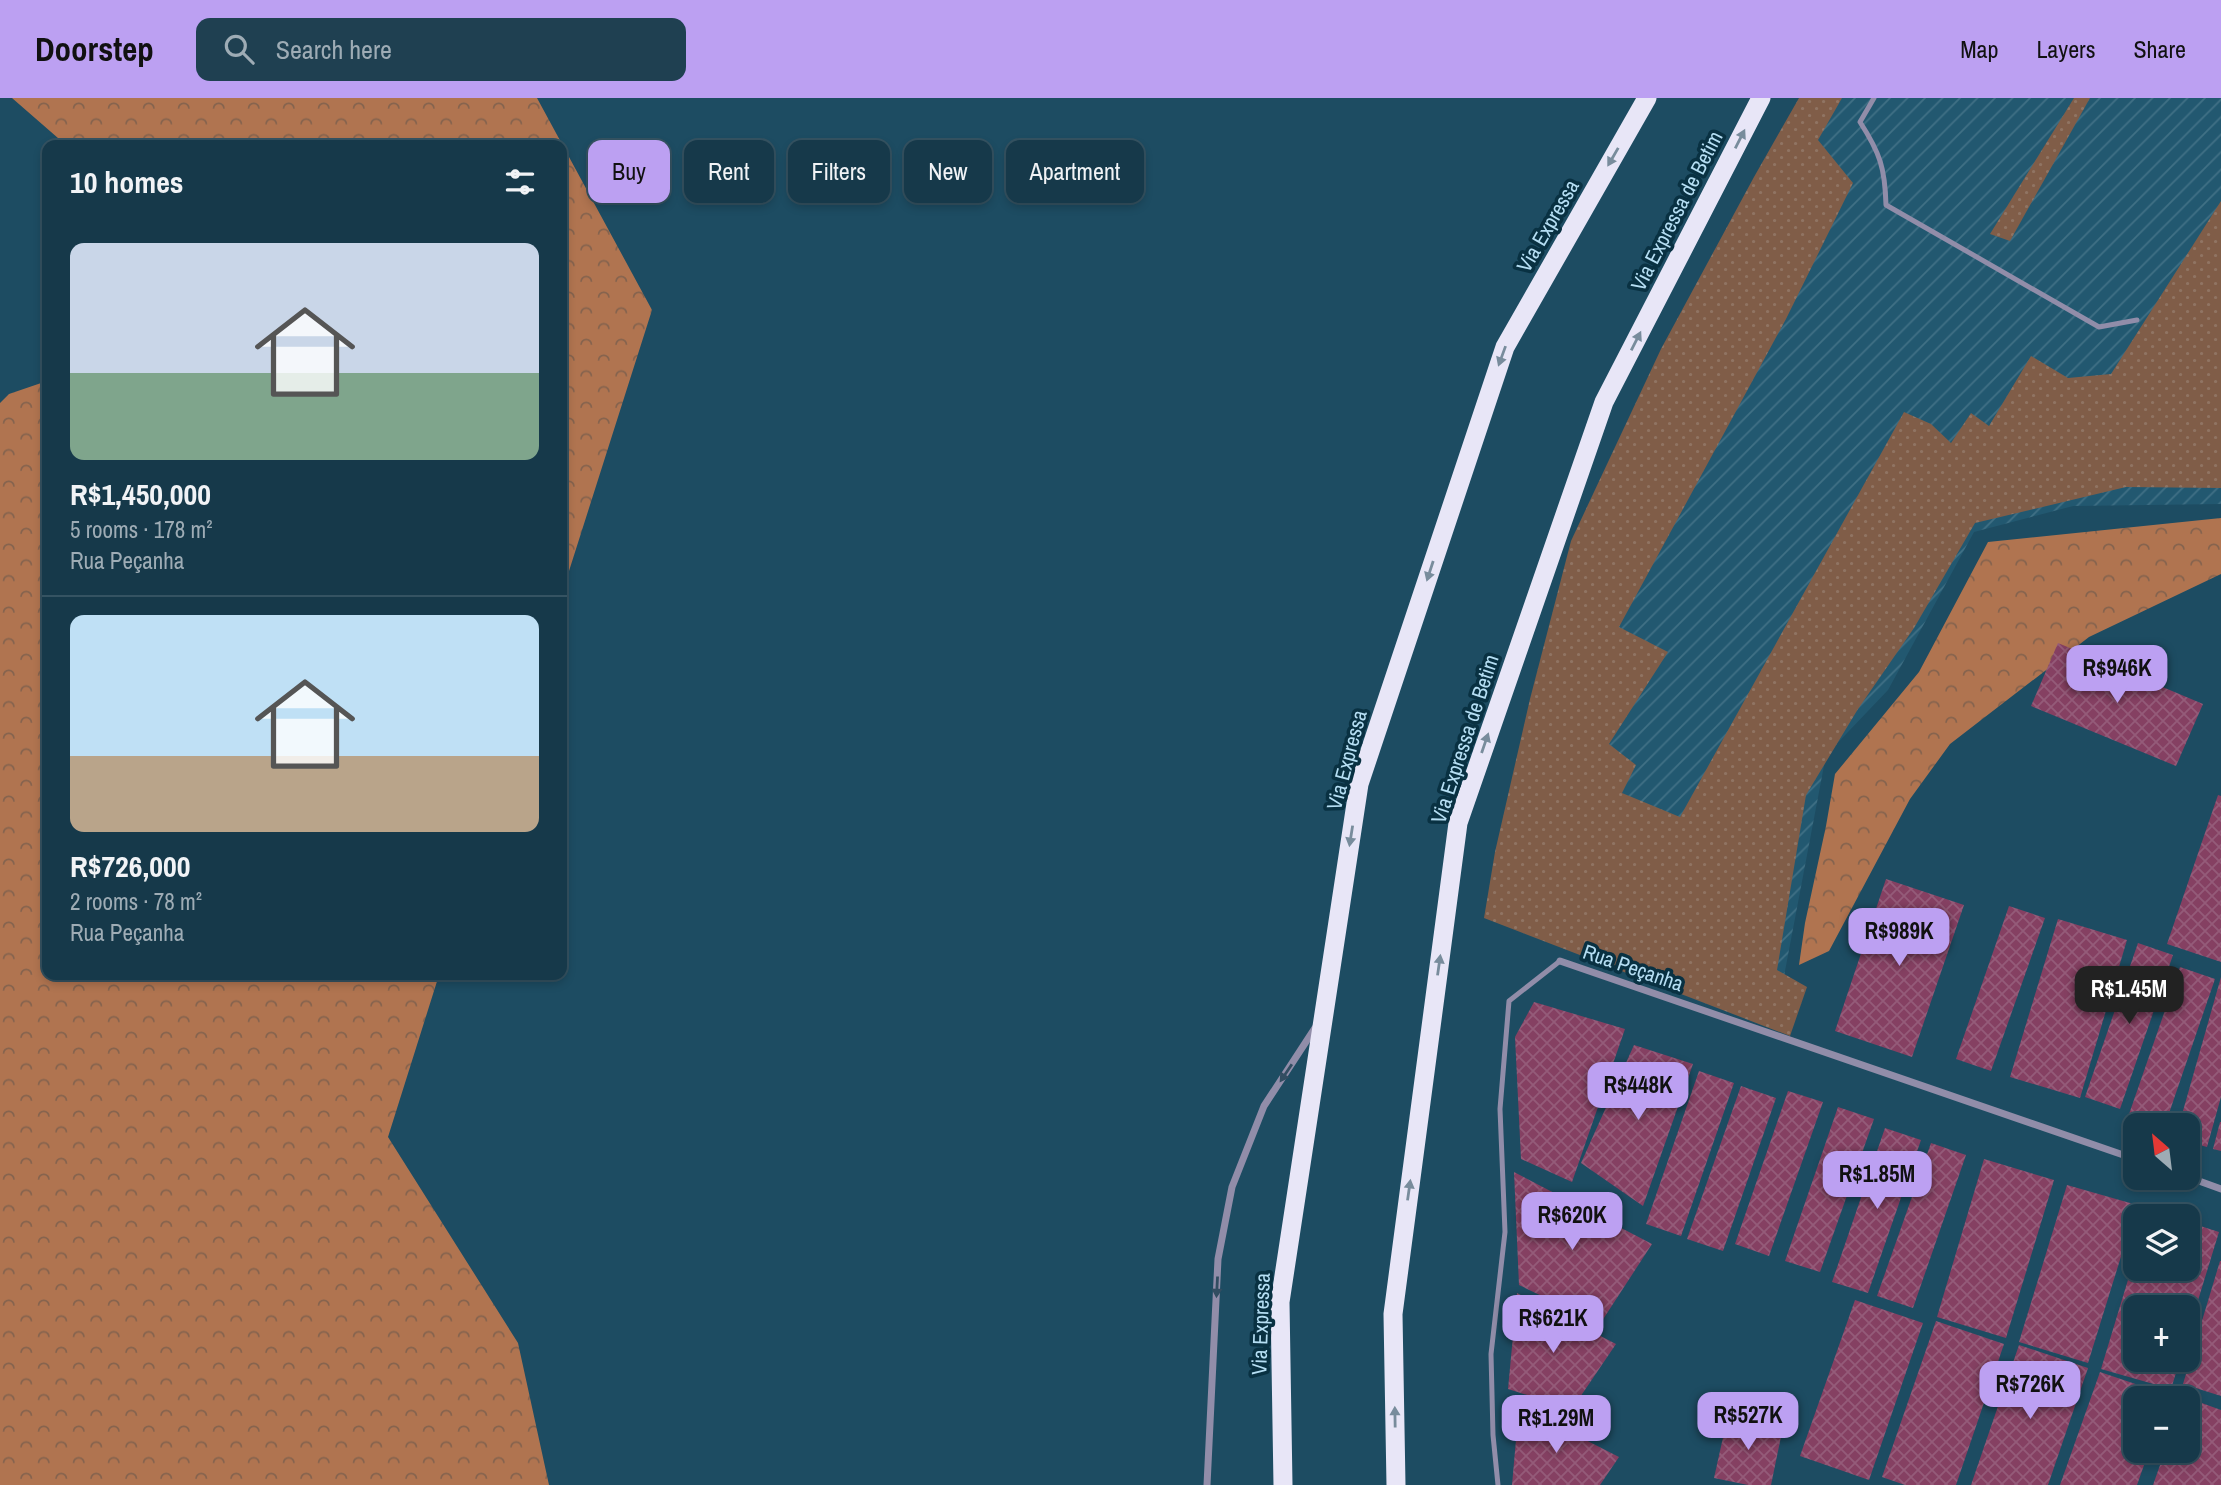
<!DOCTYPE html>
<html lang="en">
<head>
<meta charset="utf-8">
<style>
	body { margin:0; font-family:"Archivo Narrow",sans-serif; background:#1f4051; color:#f1f3f6; height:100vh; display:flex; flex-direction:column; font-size:26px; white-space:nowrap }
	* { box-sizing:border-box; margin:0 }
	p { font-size:23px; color:#9eacb5 }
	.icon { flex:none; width:38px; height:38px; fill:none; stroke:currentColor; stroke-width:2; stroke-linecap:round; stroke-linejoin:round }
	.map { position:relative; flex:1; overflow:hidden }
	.sheet { position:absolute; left:42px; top:42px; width:525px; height:840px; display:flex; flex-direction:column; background:#16394a; border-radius:14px; box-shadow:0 4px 10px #0003,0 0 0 2px #355362 }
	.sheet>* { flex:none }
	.top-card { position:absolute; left:588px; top:42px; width:665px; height:63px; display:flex; gap:14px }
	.needle { width:46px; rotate:332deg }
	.tools { position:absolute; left:2123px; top:1015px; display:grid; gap:14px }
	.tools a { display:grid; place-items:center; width:77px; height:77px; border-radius:14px; background:#16394a; box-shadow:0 4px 10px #0003,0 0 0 2px #355362; font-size:35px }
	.price { position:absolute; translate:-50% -60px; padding:0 16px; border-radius:14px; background:#bca0f2; color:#111; font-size:23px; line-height:46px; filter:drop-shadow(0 2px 4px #0008) }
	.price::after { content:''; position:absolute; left:50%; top:42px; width:21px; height:16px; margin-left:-10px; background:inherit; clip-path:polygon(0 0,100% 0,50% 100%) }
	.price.selected { background:#222; color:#fff }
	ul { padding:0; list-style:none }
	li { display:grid; align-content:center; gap:14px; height:371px; padding:0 28px }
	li+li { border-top:2px solid #355362 }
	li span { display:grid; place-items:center; height:217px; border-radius:14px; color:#555 }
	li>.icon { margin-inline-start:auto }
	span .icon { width:126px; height:126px; fill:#fffc; stroke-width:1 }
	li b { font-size:30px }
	h2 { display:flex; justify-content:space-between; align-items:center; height:84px; padding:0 28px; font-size:30px }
	.tag { padding:0 24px; border-radius:14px; background:#16394a; box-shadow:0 4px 10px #0003,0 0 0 2px #355362; font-size:24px; line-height:63px }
	.tag.selected { background:#bca0f2; color:#111 }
	header { display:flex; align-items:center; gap:42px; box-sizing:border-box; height:98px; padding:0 35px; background:#bca0f2; color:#111 }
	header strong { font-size:33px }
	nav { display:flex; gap:38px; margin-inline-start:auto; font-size:24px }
	.search { width:490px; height:63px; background:#1f4051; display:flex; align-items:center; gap:18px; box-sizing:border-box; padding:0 24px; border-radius:14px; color:#9eacb5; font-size:26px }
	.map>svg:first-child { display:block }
	.industrial { fill:url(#industrial-furrows) }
	.grass { fill:url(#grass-dots) }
	.forest { fill:url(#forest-crowns) }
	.building { fill:url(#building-cross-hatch) }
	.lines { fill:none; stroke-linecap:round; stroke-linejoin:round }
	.service { stroke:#918da9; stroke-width:5 }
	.minor { stroke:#918da9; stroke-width:7 }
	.trunk { stroke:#e8e6f7; stroke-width:19 }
	.oneway { fill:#788c9c }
	.oneway2 { fill:#324d61 }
	.labels { text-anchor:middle; stroke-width:7; stroke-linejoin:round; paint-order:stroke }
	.street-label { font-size:21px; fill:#b5def3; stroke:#093142 }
</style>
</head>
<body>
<header>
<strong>Doorstep</strong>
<div class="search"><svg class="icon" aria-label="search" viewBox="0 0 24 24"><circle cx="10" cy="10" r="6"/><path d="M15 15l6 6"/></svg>Search here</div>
<nav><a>Map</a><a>Layers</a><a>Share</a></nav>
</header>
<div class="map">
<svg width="2221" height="1387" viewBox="0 0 2221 1387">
	<defs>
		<pattern id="industrial-furrows" width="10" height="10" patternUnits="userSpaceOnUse" patternTransform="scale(1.75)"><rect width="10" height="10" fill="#225870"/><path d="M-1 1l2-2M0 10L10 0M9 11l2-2" fill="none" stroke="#407085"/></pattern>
		<pattern id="grass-dots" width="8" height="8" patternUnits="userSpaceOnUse" patternTransform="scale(1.75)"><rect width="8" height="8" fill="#805d48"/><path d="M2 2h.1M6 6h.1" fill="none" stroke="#907463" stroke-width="1.8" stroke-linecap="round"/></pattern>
		<pattern id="forest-crowns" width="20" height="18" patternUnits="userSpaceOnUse" patternTransform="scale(1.75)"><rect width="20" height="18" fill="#b07450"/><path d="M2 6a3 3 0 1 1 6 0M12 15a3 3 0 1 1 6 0" fill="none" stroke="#85634e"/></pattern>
		<pattern id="building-cross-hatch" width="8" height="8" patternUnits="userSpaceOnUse" patternTransform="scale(1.75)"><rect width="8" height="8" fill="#854062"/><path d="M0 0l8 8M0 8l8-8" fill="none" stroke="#945b79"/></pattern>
	</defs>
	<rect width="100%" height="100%" fill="#1d4c62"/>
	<path class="industrial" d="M1829,0H2221V406L2073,408L1974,434L1888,592L1826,657L1777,915L1498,825Z"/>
	<g class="grass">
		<path d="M1799,0H1842L1818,42L1853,85L1786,221L1619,529L1668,554L1609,646L1636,667L1622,695L1680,719L1904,314L1931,326L1951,345L1971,315L1989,328L2031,258L2068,280L2111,276L2221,103V390L2126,389L1975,425L1914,530L1858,611L1806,697L1777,872L1807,889L1790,938L1484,820L1495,754L1530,601L1571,443L1661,251L1754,79Z"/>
		<path d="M2074,0H2090L2010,143L1990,136Z"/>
	</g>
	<g class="forest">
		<path d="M12,0H537L652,212L562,495V47H66Z"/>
		<path d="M47,283V877H439L388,1039L518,1245L549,1387H0V305L9,296Z"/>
		<path d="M2221,420V476L2089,539L1950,646L1910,701L1829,853L1799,867L1805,825L1826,728L1835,676L1919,574L1988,444Z"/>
	</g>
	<g class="building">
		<path d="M2058,545L2203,606L2176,668L2031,608Z"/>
		<path d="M2218,697L2221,698V864L2167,846Z"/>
		<path d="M1886,781L1964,807L1912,959L1835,933Z"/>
		<path d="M2009,808L2045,820L1991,973L1956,961Z"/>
		<path d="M2058,821L2127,842L2080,1000L2010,979Z"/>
		<path d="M2138,845L2173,857L2120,1011L2085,999Z"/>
		<path d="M2180,869L2215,881L2165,1027H2141L2127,1022Z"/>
		<path d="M2221,879V999L2207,1049L2188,1044V1027H2179Z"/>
		<path d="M1534,904L1625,931L1572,1084L1521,1061L1515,939Z"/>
		<path d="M1634,947L1693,966L1643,1108L1581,1065Z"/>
		<path d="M1699,973L1734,985L1681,1138L1646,1126Z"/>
		<path d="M1741,988L1776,1000L1723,1153L1687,1141Z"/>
		<path d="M1788,993L1823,1004L1769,1158L1735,1146Z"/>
		<path d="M1838,1009L1874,1021L1820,1174L1785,1163Z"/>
		<path d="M2220,1024H2221V1053L2213,1051Z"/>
		<path d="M1885,1030L1921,1042L1868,1195L1832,1184Z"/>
		<path d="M1931,1045L1966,1057L1913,1210L1877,1198Z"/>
		<path d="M1984,1061L2054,1082L2006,1240L1937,1219Z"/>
		<path d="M1514,1074L1652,1146L1600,1226L1519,1187Z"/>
		<path d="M2067,1087L2137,1107L2088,1265L2019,1244Z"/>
		<path d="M2149,1113L2165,1118H2148Z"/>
		<path d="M2188,1124L2219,1134L2188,1235V1209H2135V1262H2180L2171,1291L2101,1271L2134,1162L2135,1171H2188Z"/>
		<path d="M2220,1163H2221V1298L2183,1286Z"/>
		<path d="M1517,1195L1616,1246L1572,1311L1508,1291Z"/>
		<path d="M1855,1202L1923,1225L1869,1382L1800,1358Z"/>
		<path d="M1936,1223L2004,1246L1956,1387H1905L1882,1379Z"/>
		<path d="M2019,1247L2088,1270L2048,1387H1971Z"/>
		<path d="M2100,1274L2168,1297L2167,1300H2135V1353H2149L2137,1387H2060Z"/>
		<path d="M2188,1300L2221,1312V1387H2153L2165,1353H2188Z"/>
		<path d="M1519,1308L1619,1359L1600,1387H1512Z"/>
		<path d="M1728,1317L1783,1329L1771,1387H1748L1714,1380Z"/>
	</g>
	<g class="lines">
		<g class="service">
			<path d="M1874,0L1860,24C1880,55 1885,70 1886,107L2099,229L2137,222"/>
			<path d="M1498,1387L1493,1337L1491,1256L1505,1134L1500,1011L1509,903L1560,863"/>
		</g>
		<g class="minor">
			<path d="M1560,863L2135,1061"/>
			<path d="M2188,1079L2221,1091"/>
			<path d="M1207,1387L1218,1161L1232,1089L1264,1008L1315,930"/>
		</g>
		<g class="trunk">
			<path d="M1283,1387L1280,1204L1359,686L1505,249L1647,0"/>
			<path d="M1396,1387L1393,1216L1458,725L1604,304L1761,0"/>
		</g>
	</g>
	<defs><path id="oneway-solid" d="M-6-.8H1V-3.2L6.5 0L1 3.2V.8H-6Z" transform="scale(1.75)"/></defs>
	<g class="oneway">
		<use href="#oneway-solid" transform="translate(1740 41) rotate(-63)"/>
		<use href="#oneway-solid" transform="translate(1613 59) rotate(120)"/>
		<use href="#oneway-solid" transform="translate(1636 243) rotate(-63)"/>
		<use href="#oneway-solid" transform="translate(1502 258) rotate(110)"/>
		<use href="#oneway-solid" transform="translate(1430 473) rotate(108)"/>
		<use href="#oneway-solid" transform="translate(1485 645) rotate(-71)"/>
		<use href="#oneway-solid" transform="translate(1351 738) rotate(99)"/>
		<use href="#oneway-solid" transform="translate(1439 867) rotate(-82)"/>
		<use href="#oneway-solid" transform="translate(1409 1092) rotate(-82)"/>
		<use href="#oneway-solid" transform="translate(1395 1319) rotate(-91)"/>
	</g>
	<g class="oneway2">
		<use href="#oneway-solid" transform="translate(1286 975) rotate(124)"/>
		<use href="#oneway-solid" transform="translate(1217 1189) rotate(93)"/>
	</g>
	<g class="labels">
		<g class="street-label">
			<text transform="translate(1677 113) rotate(-63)" y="7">Via Expressa de Betim</text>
			<text transform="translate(1548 128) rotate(-60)" y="7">Via Expressa</text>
			<text transform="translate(1465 641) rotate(-72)" y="7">Via Expressa de Betim</text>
			<text transform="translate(1347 662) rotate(-75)" y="7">Via Expressa</text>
			<text transform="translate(1633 870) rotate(19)" y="7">Rua Peçanha</text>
			<text transform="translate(1261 1226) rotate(-88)" y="7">Via Expressa</text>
		</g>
	</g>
</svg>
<div class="tools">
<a><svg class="needle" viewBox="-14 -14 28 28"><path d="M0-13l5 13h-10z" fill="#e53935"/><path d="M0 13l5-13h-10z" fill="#9eacb5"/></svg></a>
<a><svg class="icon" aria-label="layers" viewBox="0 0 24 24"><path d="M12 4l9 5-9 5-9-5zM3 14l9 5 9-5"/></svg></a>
<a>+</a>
<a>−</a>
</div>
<b class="price" style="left:2117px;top:607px">R$946K</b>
<b class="price" style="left:1899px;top:870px">R$989K</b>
<b class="price selected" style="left:2129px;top:928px">R$1.45M</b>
<b class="price" style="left:1638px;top:1024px">R$448K</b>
<b class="price" style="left:1877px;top:1113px">R$1.85M</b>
<b class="price" style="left:1572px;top:1154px">R$620K</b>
<b class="price" style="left:1553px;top:1257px">R$621K</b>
<b class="price" style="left:2030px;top:1323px">R$726K</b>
<b class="price" style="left:1748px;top:1354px">R$527K</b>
<b class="price" style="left:1556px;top:1357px">R$1.29M</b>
<div class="top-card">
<a class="tag selected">Buy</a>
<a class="tag">Rent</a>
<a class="tag">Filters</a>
<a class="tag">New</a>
<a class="tag">Apartment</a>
</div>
<section class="sheet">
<h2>10 homes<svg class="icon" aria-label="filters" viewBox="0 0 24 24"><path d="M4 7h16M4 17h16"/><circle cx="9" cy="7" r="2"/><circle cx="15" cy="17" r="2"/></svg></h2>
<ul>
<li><span style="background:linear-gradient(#c9d6e8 60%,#7fa58c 0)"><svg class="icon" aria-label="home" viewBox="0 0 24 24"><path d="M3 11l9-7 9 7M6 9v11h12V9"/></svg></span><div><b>R$1,450,000</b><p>5 rooms · 178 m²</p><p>Rua Peçanha</p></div></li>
<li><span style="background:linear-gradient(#bfe0f5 65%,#b9a48a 0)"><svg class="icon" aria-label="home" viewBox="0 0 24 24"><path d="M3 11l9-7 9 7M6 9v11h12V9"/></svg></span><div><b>R$726,000</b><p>2 rooms · 78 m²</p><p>Rua Peçanha</p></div></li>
</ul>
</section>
</div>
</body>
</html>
